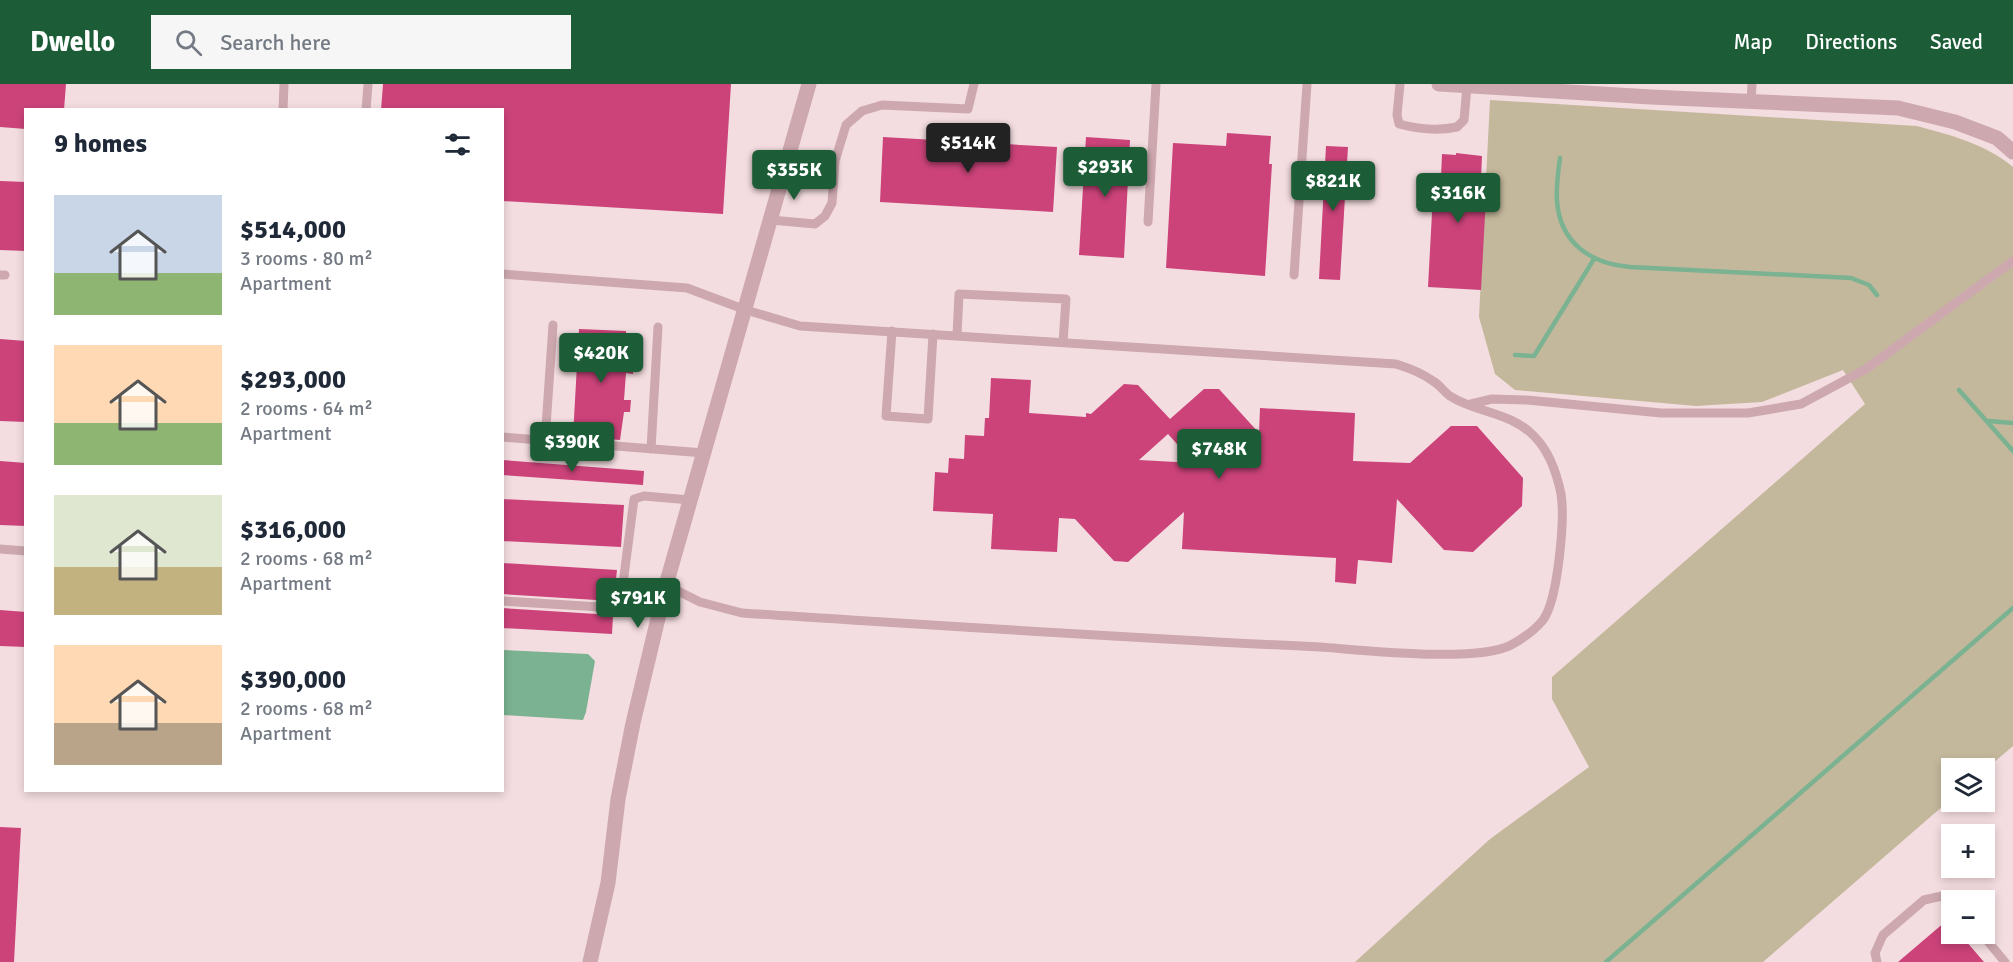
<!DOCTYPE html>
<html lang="en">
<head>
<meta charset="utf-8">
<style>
	body { margin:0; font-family:Signika,sans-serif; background:#f6f6f7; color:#1f2937; height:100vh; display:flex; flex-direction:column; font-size:22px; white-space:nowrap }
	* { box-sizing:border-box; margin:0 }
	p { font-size:20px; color:#747a83 }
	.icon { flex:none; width:33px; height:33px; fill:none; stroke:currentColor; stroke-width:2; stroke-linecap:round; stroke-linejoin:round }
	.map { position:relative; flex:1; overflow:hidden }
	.sheet { position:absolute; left:24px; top:24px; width:480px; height:684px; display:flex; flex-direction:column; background:#fff; border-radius:0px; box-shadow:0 3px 9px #0003 }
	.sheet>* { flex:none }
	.fabs { position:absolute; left:1941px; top:674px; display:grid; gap:12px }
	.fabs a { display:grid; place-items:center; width:54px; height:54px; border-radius:0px; background:#fff; box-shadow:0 3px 9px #0003; font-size:30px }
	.price { position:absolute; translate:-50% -51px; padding:0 14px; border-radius:6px; background:#1c5d37; color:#fff; font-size:20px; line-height:39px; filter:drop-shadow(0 2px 3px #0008) }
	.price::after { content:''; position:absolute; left:50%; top:36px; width:18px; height:14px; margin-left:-9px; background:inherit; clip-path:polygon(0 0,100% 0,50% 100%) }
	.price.selected { background:#222; color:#fff }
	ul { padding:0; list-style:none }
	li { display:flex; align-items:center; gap:18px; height:150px; padding:0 30px }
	li span { display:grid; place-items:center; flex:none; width:168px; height:120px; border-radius:0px; color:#555 }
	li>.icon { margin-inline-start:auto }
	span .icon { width:72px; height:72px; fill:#fffc; stroke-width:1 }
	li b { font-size:26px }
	h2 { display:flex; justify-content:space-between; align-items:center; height:72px; padding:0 30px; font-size:26px }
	header { display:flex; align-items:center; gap:36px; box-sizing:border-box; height:84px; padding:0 30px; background:#1c5d37; color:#fff }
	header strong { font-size:28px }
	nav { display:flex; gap:33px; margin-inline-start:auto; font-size:21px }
	.search { width:420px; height:54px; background:#f6f6f7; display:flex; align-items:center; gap:15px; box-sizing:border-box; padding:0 21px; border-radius:0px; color:#747a83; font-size:22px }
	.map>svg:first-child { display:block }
	.green { fill:#c4b89c }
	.water { fill:#7bb291 }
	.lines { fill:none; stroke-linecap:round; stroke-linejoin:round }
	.stream { stroke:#7bb291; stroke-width:4.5 }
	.building { fill:#cc437a; fill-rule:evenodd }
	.service { stroke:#cda8af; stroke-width:9 }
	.minor { stroke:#cda8af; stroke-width:15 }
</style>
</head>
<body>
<header>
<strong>Dwello</strong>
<div class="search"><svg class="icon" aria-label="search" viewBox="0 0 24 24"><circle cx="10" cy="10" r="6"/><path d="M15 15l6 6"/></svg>Search here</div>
<nav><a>Map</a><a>Directions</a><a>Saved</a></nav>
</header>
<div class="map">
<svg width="2013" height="878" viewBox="0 0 2013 878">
	<rect width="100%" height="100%" fill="#f4dde0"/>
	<path class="green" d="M1490,16L1917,42C1950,51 1986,60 2013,83V662L1985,686L1984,684H1952L1951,715L1763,878H1355L1490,755L1589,683L1552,615V593L1865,320L1843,286L1762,318L1696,322L1515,306L1495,290L1479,233Z"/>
	<path class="water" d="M502,566L588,570L595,577L586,628L583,636L503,631Z"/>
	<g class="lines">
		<g class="stream">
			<path d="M1560,74C1558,88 1556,103 1557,117C1560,159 1591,180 1630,183L1851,194L1869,201L1877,211"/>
			<path d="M1515,271L1534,272L1594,175"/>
			<path d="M1959,306L2013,367"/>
			<path d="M1989,337L2013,339"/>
			<path d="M1606,878L2013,524"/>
		</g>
	</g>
	<g class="building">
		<path d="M0,0H66L64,26H26V45L0,43Z"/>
		<path d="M383,0H731L723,130L502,117V26H381Z"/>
		<path d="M1227,49L1271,52L1269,80H1272L1265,192L1166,184L1173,59L1226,62Z"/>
		<path d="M883,53L1057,63L1053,128L880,118Z"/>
		<path d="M1086,53L1130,56L1124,174L1079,171Z"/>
		<path d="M1326,62L1348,63L1340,196L1319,195Z"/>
		<path d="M1456,69L1482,72L1481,95H1487L1481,206L1428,203L1434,92L1441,93L1442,70L1456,71Z"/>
		<path d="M0,97L26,98V167L0,166Z"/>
		<path d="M579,245L626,247L627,277L633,278V290L626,289L624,316H631L630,328H624L620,356L573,352Z"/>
		<path d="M0,255L26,257V338L0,337Z"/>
		<path d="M991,294L1031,296L1029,329L1086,333V329L1091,330L1124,300L1138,301L1170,335L1204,305H1219L1259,349L1260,324L1355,329L1353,377L1410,379L1451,342H1477L1523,394L1522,422L1473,468L1444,466L1397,415L1392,479L1358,476L1356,500L1335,498L1336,474L1182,465L1184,428L1128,478L1114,477L1075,435L1059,434L1057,468L991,465L993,430L933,427L935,388L948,389L949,374L964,375L965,351L984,352L985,334H989ZM1168,350L1194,379L1139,376Z"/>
		<path d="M502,376L644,387L643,401L502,391Z"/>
		<path d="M0,377L26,379V442L0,441Z"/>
		<path d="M502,415L624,421L621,463L502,457Z"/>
		<path d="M502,479L617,486L614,513L612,517L502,510Z"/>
		<path d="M502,524L613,531L612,550L502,544Z"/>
		<path d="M0,526L26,528V563L0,562Z"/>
		<path d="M0,743L21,744L14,878H0Z"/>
		<path d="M1952,832V849H1959L1984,878H1898Z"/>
	</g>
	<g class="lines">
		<g class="service">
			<path d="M1400,0L1397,31L1399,40C1418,45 1439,47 1457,43L1464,36L1467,2"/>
			<path d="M1751,18L1752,0"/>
			<path d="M283,26L284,0"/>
			<path d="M366,26L368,0"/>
			<path d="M771,136L815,140L825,132L832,119L835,77L846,41L862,27L882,21L968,25L974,0"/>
			<path d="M1148,138L1156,0"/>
			<path d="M502,190L687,204L746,226L800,242L1396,280C1409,284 1422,289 1433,297C1440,301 1444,308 1450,312C1476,329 1511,328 1534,352C1549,367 1557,390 1561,410C1565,435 1558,516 1543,536C1535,546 1522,555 1511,561C1478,579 1362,566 1320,563C1127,554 934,541 742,529L700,518L666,501"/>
			<path d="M0,191H5"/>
			<path d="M1294,191L1307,0"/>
			<path d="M892,247L886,332L928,335L933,250"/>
			<path d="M957,251L959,210L1066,215L1063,258"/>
			<path d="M1471,320L1492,315L1527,316L1661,329H1748L1801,320L1866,285L2013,177"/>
			<path d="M502,353L704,369"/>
			<path d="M545,357L553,241"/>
			<path d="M651,365L658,243"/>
			<path d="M0,465L26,467"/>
			<path d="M502,517L616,524L621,515L634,415L644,412L690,416"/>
			<path d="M1981,849L2005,878"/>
			<path d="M1877,878L1875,869L1883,851L1924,816L1942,812L1952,820"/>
		</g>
		<g class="minor">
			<path d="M1439,0L1651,13L1898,24L1955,38L1997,54L2013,68"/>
			<path d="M590,878L608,799L618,715L633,639L666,501L809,0"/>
		</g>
	</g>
</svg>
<div class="fabs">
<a><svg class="icon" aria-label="layers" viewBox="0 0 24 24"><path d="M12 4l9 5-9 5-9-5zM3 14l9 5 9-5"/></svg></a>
<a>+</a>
<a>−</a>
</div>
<b class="price selected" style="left:968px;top:90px">$514K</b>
<b class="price" style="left:1105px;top:114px">$293K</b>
<b class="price" style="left:794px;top:117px">$355K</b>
<b class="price" style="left:1333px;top:128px">$821K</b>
<b class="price" style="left:1458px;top:140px">$316K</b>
<b class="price" style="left:601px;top:300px">$420K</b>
<b class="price" style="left:572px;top:389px">$390K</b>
<b class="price" style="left:1219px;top:396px">$748K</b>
<b class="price" style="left:638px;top:545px">$791K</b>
<section class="sheet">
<h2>9 homes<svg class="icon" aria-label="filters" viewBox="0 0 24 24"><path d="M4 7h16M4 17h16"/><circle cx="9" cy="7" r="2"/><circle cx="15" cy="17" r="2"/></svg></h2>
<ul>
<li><span style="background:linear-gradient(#c9d6e8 65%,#8fb573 0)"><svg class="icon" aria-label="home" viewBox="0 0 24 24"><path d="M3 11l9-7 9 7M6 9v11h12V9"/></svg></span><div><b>$514,000</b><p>3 rooms · 80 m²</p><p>Apartment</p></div></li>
<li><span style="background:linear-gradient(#ffd9b3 65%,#8fb573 0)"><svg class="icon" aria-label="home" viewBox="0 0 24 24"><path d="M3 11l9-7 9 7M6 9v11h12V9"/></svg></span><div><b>$293,000</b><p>2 rooms · 64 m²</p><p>Apartment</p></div></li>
<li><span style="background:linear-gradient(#dfe7d0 60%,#c2b280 0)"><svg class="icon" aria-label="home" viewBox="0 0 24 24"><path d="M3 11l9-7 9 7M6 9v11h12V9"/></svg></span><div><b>$316,000</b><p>2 rooms · 68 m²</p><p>Apartment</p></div></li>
<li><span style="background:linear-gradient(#ffd9b3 65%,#b9a48a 0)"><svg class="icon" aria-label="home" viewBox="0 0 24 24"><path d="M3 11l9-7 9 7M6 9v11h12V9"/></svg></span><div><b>$390,000</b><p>2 rooms · 68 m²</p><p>Apartment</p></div></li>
</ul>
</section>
</div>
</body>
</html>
